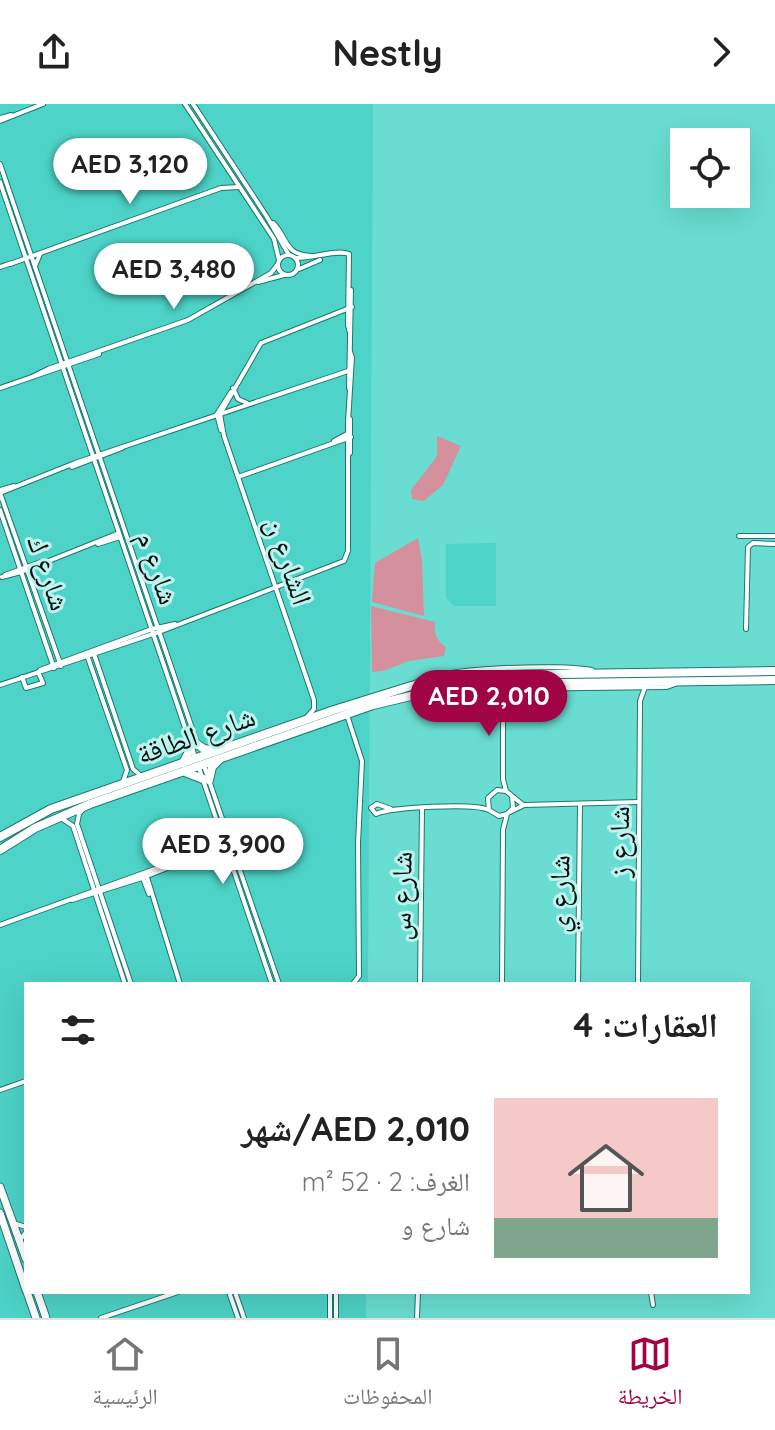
<!DOCTYPE html>
<html lang="ar">
<head>
<meta charset="utf-8">
<style>
	body { margin:0; font-family:Quicksand,"Noto Naskh Arabic",sans-serif; background:#f2f2f2; color:#222; direction:rtl; height:100vh; display:flex; flex-direction:column; font-size:30px; white-space:nowrap }
	* { box-sizing:border-box; margin:0 }
	p { font-size:26px; color:#767676 }
	.icon { flex:none; width:44px; height:44px; fill:none; stroke:currentColor; stroke-width:2; stroke-linecap:round; stroke-linejoin:round }
	.map { position:relative; flex:1; overflow:hidden; direction:ltr }
	.sheet { position:absolute; left:24px; top:878px; width:726px; height:312px; display:flex; flex-direction:column; background:#fff; border-radius:0px; box-shadow:0 8px 32px #0002; direction:rtl }
	.sheet>* { flex:none }
	.tools { position:absolute; left:670px; top:24px; display:grid; gap:16px }
	.tools a { display:grid; place-items:center; width:80px; height:80px; border-radius:0px; background:#fff; box-shadow:0 8px 32px #0002; font-size:40px }
	.price { position:absolute; translate:-50% -68px; padding:0 18px; border-radius:28px; background:#fff; color:#222; font-size:26px; line-height:52px; filter:drop-shadow(0 2px 4px #0008) }
	.price::after { content:''; position:absolute; left:50%; top:48px; width:24px; height:18px; margin-left:-12px; background:inherit; clip-path:polygon(0 0,100% 0,50% 100%) }
	.price.selected { background:#a00445; color:#fff }
	ul { padding:0; list-style:none }
	li { display:flex; align-items:center; gap:24px; height:200px; padding:0 32px }
	li span { display:grid; place-items:center; flex:none; width:224px; height:160px; border-radius:0px; color:#555 }
	li>.icon { margin-inline-start:auto }
	span .icon { width:96px; height:96px; fill:#fffc; stroke-width:1 }
	li b { font-size:34px }
	h2 { display:flex; justify-content:space-between; align-items:center; height:96px; padding:0 32px; font-size:34px }
	header { display:flex; justify-content:space-between; align-items:center; height:104px; padding:0 32px; background:#fff; font-size:36px; font-weight:700 }
	.tabs { display:flex; justify-content:space-around; align-items:center; height:112px; border-top:2px solid #e0e0e0; background:#fff; font-size:22px; color:#767676 }
	.tabs a { display:grid; justify-items:center; gap:4px }
	.tabs .selected { color:#a00445 }
	.map>svg:first-child { display:block }
	.built { fill:#4dd3c7 }
	.green { fill:#d5909d }
	.lines { fill:none; stroke-linecap:round; stroke-linejoin:round }
	.street-casing { stroke:#177971; stroke-width:6 }
	.secondary-casing { stroke:#177971; stroke-width:9 }
	.primary-casing { stroke:#177971; stroke-width:10 }
	.street { stroke:#fff; stroke-width:4 }
	.secondary { stroke:#fff; stroke-width:7 }
	.primary { stroke:#fff; stroke-width:8 }
	.labels { text-anchor:middle; stroke-width:6; stroke-linejoin:round; paint-order:stroke }
	.street-label { font-size:28px; fill:#001311; stroke:#c0f3ed }
</style>
</head>
<body>
<header><svg class="icon" aria-label="forward" viewBox="0 0 24 24"><path d="M9 5l7 7-7 7"/></svg>Nestly<svg class="icon" aria-label="share" viewBox="0 0 24 24"><path d="M12 15V3M7 8l5-5 5 5M5 13v7h14v-7"/></svg></header>
<div class="map">
<svg width="775" height="1214" viewBox="0 0 775 1214">
	<rect width="100%" height="100%" fill="#6addd2"/>
	<g class="built">
		<path d="M0,0H373L368,880H26V1188H366V1214H0Z"/>
		<path d="M496,439V502H454L446,494V440Z"/>
	</g>
	<g class="green">
		<path d="M437,332L461,342L443,381L424,397L412,395L411,386L437,352Z"/>
		<path d="M418,434L422,457L424,512L372,498L375,459Z"/>
		<path d="M371,502L435,518C434,529 436,537 446,543L444,552L409,557L383,567L372,568Z"/>
	</g>
	<g class="lines">
		<defs>
			<g id="street">
				<path d="M185,0L274,135L279,156"/>
				<path d="M193,0L267,113L289,151"/>
				<path d="M0,14L11,11"/>
				<path d="M0,17L43,0"/>
				<path d="M0,60L197,639"/>
				<path d="M0,78L196,656"/>
				<path d="M273,119C288,133 283,151 312,152"/>
				<circle cx="288" cy="161" r="10"/>
				<path d="M295,154C311,155 337,145 349,150L348,221L350,229"/>
				<path d="M10,160L221,84L239,83"/>
				<path d="M35,162L40,150"/>
				<path d="M0,163L12,159"/>
				<path d="M299,165L320,156"/>
				<path d="M258,178L284,171"/>
				<path d="M32,273L48,265L188,216L271,169L277,161"/>
				<path d="M0,284L99,250"/>
				<path d="M233,284L238,295L247,299"/>
				<path d="M349,284L351,186"/>
				<path d="M221,326L217,310L231,288"/>
				<path d="M334,337L349,329"/>
				<path d="M350,349V315"/>
				<path d="M72,363L122,344"/>
				<path d="M238,373L351,333"/>
				<path d="M0,386L14,382"/>
				<path d="M0,389L75,359L351,266"/>
				<path d="M0,389L61,562"/>
				<path d="M0,406L54,564"/>
				<path d="M739,432H775"/>
				<path d="M98,440L120,433"/>
				<path d="M5,471L41,458"/>
				<path d="M2,473L21,468L119,429"/>
				<path d="M746,525L748,443L753,439L775,440"/>
				<path d="M94,550L133,665L140,671"/>
				<path d="M87,551L127,666L123,678"/>
				<path d="M40,566L152,525L175,520"/>
				<path d="M22,573L26,584L43,579L38,568"/>
				<path d="M415,579C440,563 561,560 592,566"/>
				<path d="M0,581L159,528L344,457L348,447V318L352,253L350,248"/>
				<path d="M413,595L499,585L667,583L675,580"/>
				<path d="M347,611L362,657L358,739L359,872L353,880"/>
				<path d="M307,613L314,605V596L224,332L220,310L261,239L352,203"/>
				<path d="M203,659L279,880"/>
				<path d="M199,664L272,880"/>
				<path d="M506,687L503,675V594L508,585"/>
				<path d="M512,692L513,704L507,710L499,712L489,706L488,694L497,686L506,687L522,700"/>
				<path d="M83,705L79,710L77,720L131,880"/>
				<path d="M391,705L377,700L371,704L376,710C392,703 474,699 489,706"/>
				<path d="M510,708L524,701L639,698"/>
				<path d="M61,714L73,722L125,880"/>
				<path d="M201,751L228,744"/>
				<path d="M146,770L180,880"/>
				<path d="M142,772L149,790"/>
				<path d="M72,796L142,774L231,739"/>
				<path d="M0,821L163,762L170,761"/>
				<path d="M420,880L422,704"/>
				<path d="M502,880L503,726L507,710"/>
				<path d="M578,880L580,700"/>
				<path d="M638,880L640,597L645,583"/>
				<path d="M0,986L26,977"/>
				<path d="M13,1119L26,1123"/>
				<path d="M20,1136L26,1128"/>
				<path d="M229,1188L238,1214"/>
				<path d="M235,1188L244,1214"/>
				<path d="M651,1188L653,1201"/>
				<path d="M101,1214L178,1188"/>
				<path d="M330,1214V1188"/>
				<path d="M336,1214V1188"/>
				<path d="M417,1214L418,1188"/>
			</g>
			<g id="secondary">
				<path d="M0,1083L26,1155"/>
				<path d="M0,1109L26,1186"/>
				<path d="M27,1188L36,1214"/>
				<path d="M37,1188L46,1214"/>
			</g>
			<g id="primary">
				<path d="M197,640L204,645L216,647"/>
				<path d="M183,659L192,642"/>
				<path d="M185,668L203,675"/>
				<path d="M209,676L212,663L219,656"/>
				<path d="M0,733L51,705L334,606L411,582L488,571L775,567"/>
				<path d="M0,746L35,724L90,700L373,601L436,586L488,580L775,576"/>
			</g>
		</defs>
		<use href="#street" class="street-casing"/>
		<use href="#secondary" class="secondary-casing"/>
		<use href="#primary" class="primary-casing"/>
		<use href="#street" class="street"/>
		<use href="#secondary" class="secondary"/>
		<use href="#primary" class="primary"/>
	</g>
	<g class="labels">
		<g class="street-label">
			<text transform="translate(289 457) rotate(71)" y="10">الشارع ن</text>
			<text transform="translate(158 464) rotate(71)" y="10">شارع م</text>
			<text transform="translate(49 469) rotate(71)" y="10">شارع ك</text>
			<text transform="translate(196 631) rotate(-19)" y="10">شارع الطاقة</text>
			<text transform="translate(619 738) rotate(-90)" y="10">شارع ز</text>
			<text transform="translate(559 790) rotate(-89)" y="10">شارع ي</text>
			<text transform="translate(401 792) rotate(-89)" y="10">شارع س</text>
		</g>
	</g>
</svg>
<div class="tools">
<a><svg class="icon" aria-label="locate" viewBox="0 0 24 24"><circle cx="12" cy="12" r="6"/><path d="M12 2v4M12 18v4M2 12h4M18 12h4"/></svg></a>
</div>
<b class="price" style="left:130px;top:102px">AED 3,120</b>
<b class="price" style="left:174px;top:207px">AED 3,480</b>
<b class="price selected" style="left:489px;top:634px">AED 2,010</b>
<b class="price" style="left:223px;top:782px">AED 3,900</b>
<section class="sheet">
<h2>العقارات: 4<svg class="icon" aria-label="filters" viewBox="0 0 24 24"><path d="M4 7h16M4 17h16"/><circle cx="9" cy="7" r="2"/><circle cx="15" cy="17" r="2"/></svg></h2>
<ul>
<li><span style="background:linear-gradient(#f6c9c9 75%,#7fa58c 0)"><svg class="icon" aria-label="home" viewBox="0 0 24 24"><path d="M3 11l9-7 9 7M6 9v11h12V9"/></svg></span><div><b>AED 2,010/شهر</b><p>الغرف: 2 · 52 m²</p><p>شارع و</p></div></li>
</ul>
</section>
</div>
<nav class="tabs">
<a class="selected"><svg class="icon" aria-label="map" viewBox="0 0 24 24"><path d="M3 6l6-2 6 2 6-2v14l-6 2-6-2-6 2zM9 4v14M15 6v14"/></svg>الخريطة</a>
<a><svg class="icon" aria-label="saved" viewBox="0 0 24 24"><path d="M7 4h10v16l-5-4-5 4z"/></svg>المحفوظات</a>
<a><svg class="icon" aria-label="home" viewBox="0 0 24 24"><path d="M3 11l9-7 9 7M6 9v11h12V9"/></svg>الرئيسية</a>
</nav>
</body>
</html>
